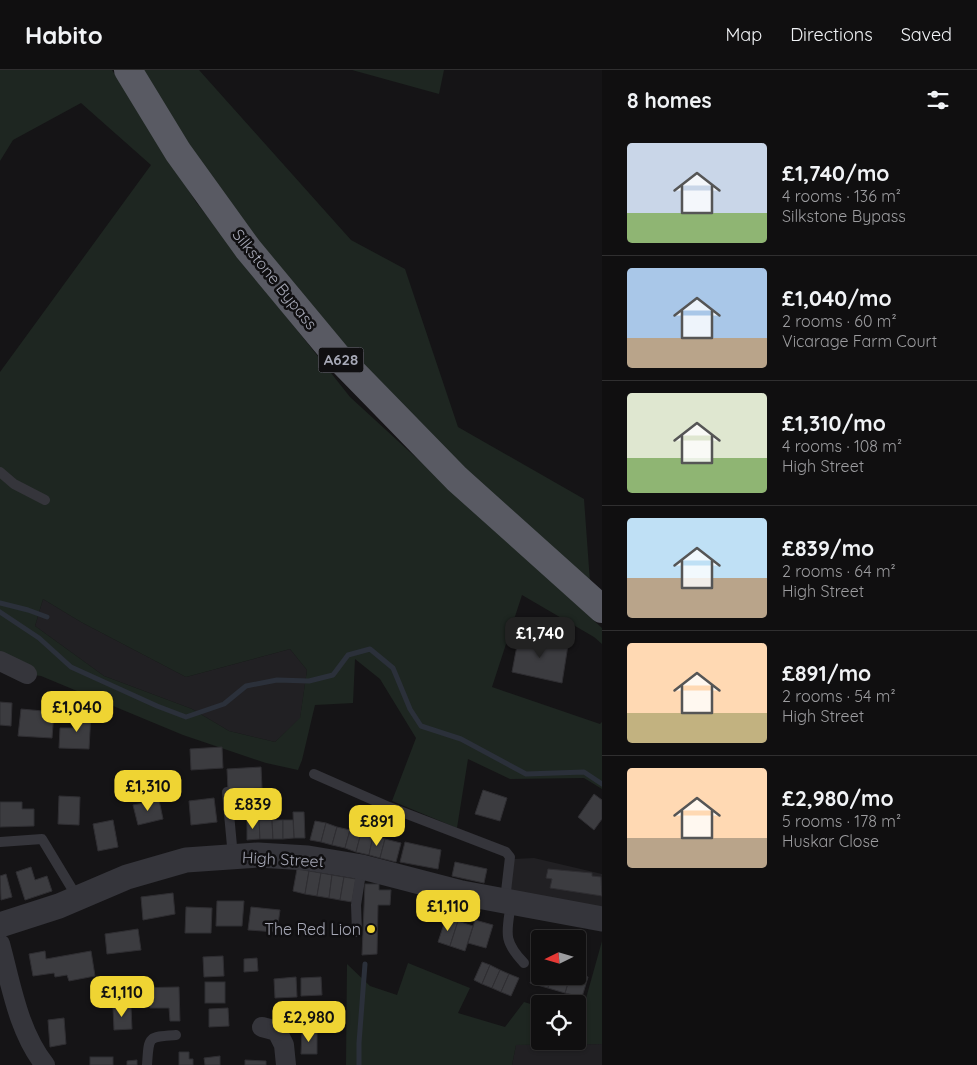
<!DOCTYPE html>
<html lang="en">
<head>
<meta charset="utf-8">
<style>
	body { margin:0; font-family:Quicksand,sans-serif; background:#191819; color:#f1f3f6; height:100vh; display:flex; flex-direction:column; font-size:19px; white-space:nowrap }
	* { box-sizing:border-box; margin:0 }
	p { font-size:16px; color:#9c9c9f }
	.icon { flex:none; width:28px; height:28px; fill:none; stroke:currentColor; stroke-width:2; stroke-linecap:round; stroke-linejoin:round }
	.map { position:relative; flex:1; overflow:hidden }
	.sheet { display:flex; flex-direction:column; background:#100f10; width:375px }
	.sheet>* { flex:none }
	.needle { width:32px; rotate:265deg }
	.fabs { position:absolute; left:531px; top:860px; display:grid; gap:10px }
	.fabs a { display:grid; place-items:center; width:55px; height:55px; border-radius:5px; background:#100f10; box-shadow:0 1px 4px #0004,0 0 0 1px #302f30; font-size:25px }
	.price { position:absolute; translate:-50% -42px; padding:0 11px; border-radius:10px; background:#efd433; color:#111; font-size:16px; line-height:32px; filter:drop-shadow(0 1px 2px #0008) }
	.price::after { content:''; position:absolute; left:50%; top:30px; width:15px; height:11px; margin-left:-8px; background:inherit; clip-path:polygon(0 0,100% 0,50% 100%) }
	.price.on { background:#222; color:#fff }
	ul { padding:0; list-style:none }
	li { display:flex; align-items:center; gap:15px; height:125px; padding:0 25px }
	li+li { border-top:1px solid #302f30 }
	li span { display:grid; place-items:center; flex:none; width:140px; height:100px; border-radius:5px; color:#555 }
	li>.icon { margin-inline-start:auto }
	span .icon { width:60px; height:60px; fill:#fffc; stroke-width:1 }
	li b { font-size:21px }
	h2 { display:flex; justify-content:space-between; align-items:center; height:60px; padding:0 25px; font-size:21px }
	header { display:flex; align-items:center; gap:30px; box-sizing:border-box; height:70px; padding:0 25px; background:#100f10; border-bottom:1px solid #302f30 }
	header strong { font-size:24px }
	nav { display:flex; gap:28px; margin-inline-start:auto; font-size:18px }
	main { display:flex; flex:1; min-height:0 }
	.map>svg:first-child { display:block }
	.built { fill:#212023 }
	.green { fill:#1e2621; fill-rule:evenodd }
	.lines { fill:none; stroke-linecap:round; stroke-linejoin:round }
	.stream { stroke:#2b303a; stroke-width:5 }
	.building { fill:#3c3c40; stroke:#2f2e32 }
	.service { stroke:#35353b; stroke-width:10 }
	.minor { stroke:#35353b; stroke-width:20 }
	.tertiary { stroke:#35353b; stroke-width:25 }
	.trunk { stroke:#595a63; stroke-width:28 }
	.poi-dot { fill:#efd433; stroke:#100f11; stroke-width:2 }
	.labels { text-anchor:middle; stroke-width:5; stroke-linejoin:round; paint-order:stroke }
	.shield { fill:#100f11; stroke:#797a84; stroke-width:1 }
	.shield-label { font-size:15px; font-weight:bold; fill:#a6a8b6 }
	.street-label { font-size:16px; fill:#a6a8b6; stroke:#100f11 }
	.poi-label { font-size:16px; fill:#a6a8b6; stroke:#100f11; text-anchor:end }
</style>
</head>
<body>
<header>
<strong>Habito</strong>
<nav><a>Map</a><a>Directions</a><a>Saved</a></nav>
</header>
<main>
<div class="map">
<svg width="602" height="995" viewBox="0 0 602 995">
	<rect width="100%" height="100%" fill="#151416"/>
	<g class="built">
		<path d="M43,529L81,552L186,607L290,579L307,600L300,649L275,672L229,661L192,639L104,606L35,556Z"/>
		<path d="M534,788L602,804V838L510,823L514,789Z"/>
		<path d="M602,974V995H512L516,975Z"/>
	</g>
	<g class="green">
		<path d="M0,0H112L196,132L350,327L602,558V574L594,567L522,525L492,617L600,654L602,652V719L584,708L510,709L468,689L457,758L392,731L416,668L380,609L355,589L353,633L315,635L302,690L298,700L266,693L183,665L41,606L27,604L0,591V302L151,95L81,33L13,70L0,91ZM43,529L81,552L186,607L290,579L307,600L300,648L275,672L229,661L192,639L104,606L35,556Z"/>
		<path d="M137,0H199L351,170L405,199L458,357L584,429L590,512L582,511L343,281L252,171Z"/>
		<path d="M352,0H444L439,24Z"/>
		<path d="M602,871V974L516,975L512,995H346L347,894L370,916L397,925L408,893L470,918L458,943L505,957L524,932L540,937V971H578V950H580Z"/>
	</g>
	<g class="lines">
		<g class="stream">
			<path d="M0,533L28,540L47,547"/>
			<path d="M0,542L39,568L71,597L157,636L186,647L224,634L246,616L277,610L309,611L333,605L348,585L370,579L393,598L410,639L421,656L461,669L526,704L584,702L602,714"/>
			<path d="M359,995V973L365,894"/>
		</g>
	</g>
	<g class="building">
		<path d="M519,565L568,575L562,613L512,602Z"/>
		<path d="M0,632L12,633L11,656L0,655Z"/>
		<path d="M21,639L54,642L52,668L18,666Z"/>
		<path d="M91,643L89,679L59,678L60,658H74V644Z"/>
		<path d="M222,677L223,698L191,700L190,679Z"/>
		<path d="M261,697L262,718L228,720L227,699Z"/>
		<path d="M483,720L507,728L500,751L475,744Z"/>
		<path d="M594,724L602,730V749L594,760L578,747Z"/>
		<path d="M59,726L80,727L79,755L58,754Z"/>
		<path d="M214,728L217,752L191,755L189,731Z"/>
		<path d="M159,730L163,749L138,755L133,735Z"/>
		<path d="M0,732H22V739H34V756L0,757Z"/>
		<path d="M293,742H304L305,768H294Z"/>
		<path d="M113,750L118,777L98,781L93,754Z"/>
		<path d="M259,750L260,769L247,770V751Z"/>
		<path d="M259,750H272L273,769H260Z"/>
		<path d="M272,750H283V769H273Z"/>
		<path d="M283,750H293L294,768L283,769Z"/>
		<path d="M315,751L326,753L321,772L310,770Z"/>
		<path d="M326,753L337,757L332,775L321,772Z"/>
		<path d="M337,757L350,760L345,778L332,775Z"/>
		<path d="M350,760L361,763L356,782L345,778Z"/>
		<path d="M361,763L373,766L369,785L356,782Z"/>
		<path d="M373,766L385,769L380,788L369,785Z"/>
		<path d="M385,769L401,773L396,792L380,788Z"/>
		<path d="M405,772L441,780L438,799L400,792Z"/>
		<path d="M455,792L487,799L484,813L452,806Z"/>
		<path d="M31,797L35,810L47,806L52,821L25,830L16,802Z"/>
		<path d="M297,799L309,801L305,824L293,821Z"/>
		<path d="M548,799L592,803V806L601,807L602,826L550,818L552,809L546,808Z"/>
		<path d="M309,801L321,803L317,826L305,824Z"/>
		<path d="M321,803L332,805L329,828L317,826Z"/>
		<path d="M6,804L12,827L1,830L0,806Z"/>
		<path d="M332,805L344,807L340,830L329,828Z"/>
		<path d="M344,807L356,809L352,832L340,830Z"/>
		<path d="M365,814H379V820H391L390,835H378L377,884L362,885Z"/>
		<path d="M173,823L175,844L143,850L141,827Z"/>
		<path d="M217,831H244L242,856H216Z"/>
		<path d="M186,837L212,838L211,863H185Z"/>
		<path d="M251,837L280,840L277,862L248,860Z"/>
		<path d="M446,848L458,851L450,876L438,872Z"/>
		<path d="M475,850L493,855L486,878L468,873Z"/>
		<path d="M458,851L473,856L465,881L450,876Z"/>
		<path d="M138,859L141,880L107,884L105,864Z"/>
		<path d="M45,881L46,889L91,881L95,906L69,911L67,905L55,907L54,903L33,906L29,884Z"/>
		<path d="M223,886L224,906L204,907L203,887Z"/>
		<path d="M257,888L258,901L244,902V889Z"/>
		<path d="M537,891L540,892V906H551L548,918L530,913Z"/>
		<path d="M482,892L490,895L482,914L474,910Z"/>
		<path d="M490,895L500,900L492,918L482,914Z"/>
		<path d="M500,900L509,904L501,922L492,918Z"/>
		<path d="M509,904L519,908L511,926L501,922Z"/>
		<path d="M578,904L588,907L582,927L565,923L570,906H578Z"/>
		<path d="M551,906H570L565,923L548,918Z"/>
		<path d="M296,907L297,927L275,928L274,909Z"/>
		<path d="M321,907L322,925L301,926V908Z"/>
		<rect x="205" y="912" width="20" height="21"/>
		<path d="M179,917L180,951H170L169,938H150L149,932L132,934L131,918Z"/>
		<path d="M329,936L330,950L314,951V937Z"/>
		<path d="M131,937L132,959L114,960L113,938Z"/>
		<path d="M228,938L229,956L209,957V939Z"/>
		<path d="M64,948L66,974L50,977L48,950Z"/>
		<path d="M317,961V984H301L302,962Z"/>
		<path d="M179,982H189V989H193V995H179Z"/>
		<path d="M220,986V995H205L204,988Z"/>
		<rect x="90" y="987" width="23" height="8"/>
		<path d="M137,990V995H127V991Z"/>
		<path d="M245,990L266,991V995H245Z"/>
	</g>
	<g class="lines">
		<g class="service">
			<path d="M0,402L14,414L45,430"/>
			<path d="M314,704L389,737L506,782L510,787L505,830"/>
			<path d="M227,722L233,787"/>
			<path d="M0,772L42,769L77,827"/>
			<path d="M511,833C507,862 502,870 524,893"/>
			<path d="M357,862L356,835L362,797"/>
			<path d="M147,995C149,966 147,967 176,965"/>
		</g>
		<g class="minor">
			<path d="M0,591L27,604"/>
			<path d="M0,874C11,914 18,961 45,995"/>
			<path d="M262,957L277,961L284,975L286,995"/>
			<path d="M277,961L290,947"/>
		</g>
		<path class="tertiary" d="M0,855L59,836L127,807L186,790L258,785L308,788L362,797L462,823L602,849"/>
		<path class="trunk" d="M128,0L178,82L248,179L336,285L457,409L602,539"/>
	</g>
	<circle class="poi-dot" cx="371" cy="859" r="5"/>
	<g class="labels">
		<rect class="shield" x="318.5" y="277.5" width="45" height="25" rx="4"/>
		<g class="shield-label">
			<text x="341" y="295">A628</text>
		</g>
		<g class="street-label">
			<text transform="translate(275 209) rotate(51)" y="6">Silkstone Bypass</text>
			<text transform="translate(283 789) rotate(3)" y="6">High Street</text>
		</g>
		<g class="poi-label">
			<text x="361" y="865">The Red Lion</text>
		</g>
	</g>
</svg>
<div class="fabs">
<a><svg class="needle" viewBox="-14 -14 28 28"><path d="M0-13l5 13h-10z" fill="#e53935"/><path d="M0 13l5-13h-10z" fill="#9c9c9f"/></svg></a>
<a><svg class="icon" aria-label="locate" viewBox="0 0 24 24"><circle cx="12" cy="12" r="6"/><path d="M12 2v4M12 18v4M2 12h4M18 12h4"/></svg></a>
</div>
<b class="price on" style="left:540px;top:589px">£1,740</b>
<b class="price" style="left:77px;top:663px">£1,040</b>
<b class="price" style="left:148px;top:742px">£1,310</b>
<b class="price" style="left:253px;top:760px">£839</b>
<b class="price" style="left:377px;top:777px">£891</b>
<b class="price" style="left:448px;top:862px">£1,110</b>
<b class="price" style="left:122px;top:948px">£1,110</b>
<b class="price" style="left:309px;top:973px">£2,980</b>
</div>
<section class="sheet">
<h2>8 homes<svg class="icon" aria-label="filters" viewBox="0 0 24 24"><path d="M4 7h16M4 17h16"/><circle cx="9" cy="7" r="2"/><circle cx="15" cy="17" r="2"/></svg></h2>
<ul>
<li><span style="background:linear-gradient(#c9d6e8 70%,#8fb573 0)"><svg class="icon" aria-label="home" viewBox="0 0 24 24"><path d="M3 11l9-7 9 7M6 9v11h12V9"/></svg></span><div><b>£1,740/mo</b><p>4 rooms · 136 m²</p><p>Silkstone Bypass</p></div></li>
<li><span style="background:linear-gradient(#a9c7e8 70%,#b9a48a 0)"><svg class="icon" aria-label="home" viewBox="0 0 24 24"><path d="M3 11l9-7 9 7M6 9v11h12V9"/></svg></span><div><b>£1,040/mo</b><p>2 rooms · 60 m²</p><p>Vicarage Farm Court</p></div></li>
<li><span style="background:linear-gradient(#dfe7d0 65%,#8fb573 0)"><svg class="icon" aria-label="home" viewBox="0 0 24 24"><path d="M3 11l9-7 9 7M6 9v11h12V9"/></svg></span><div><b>£1,310/mo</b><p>4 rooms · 108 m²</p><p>High Street</p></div></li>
<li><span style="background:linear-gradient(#bfe0f5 60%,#b9a48a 0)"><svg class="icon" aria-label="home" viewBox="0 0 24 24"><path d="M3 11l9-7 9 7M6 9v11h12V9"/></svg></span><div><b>£839/mo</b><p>2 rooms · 64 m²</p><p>High Street</p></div></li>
<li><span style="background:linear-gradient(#ffd9b3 70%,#c2b280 0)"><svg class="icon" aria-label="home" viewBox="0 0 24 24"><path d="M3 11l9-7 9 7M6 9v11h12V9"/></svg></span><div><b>£891/mo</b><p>2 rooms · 54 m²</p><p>High Street</p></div></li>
<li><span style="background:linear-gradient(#ffd9b3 70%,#b9a48a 0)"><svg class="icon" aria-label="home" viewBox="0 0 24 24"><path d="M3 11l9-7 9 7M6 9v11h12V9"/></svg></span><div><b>£2,980/mo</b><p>5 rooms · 178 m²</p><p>Huskar Close</p></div></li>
</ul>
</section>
</main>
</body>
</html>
